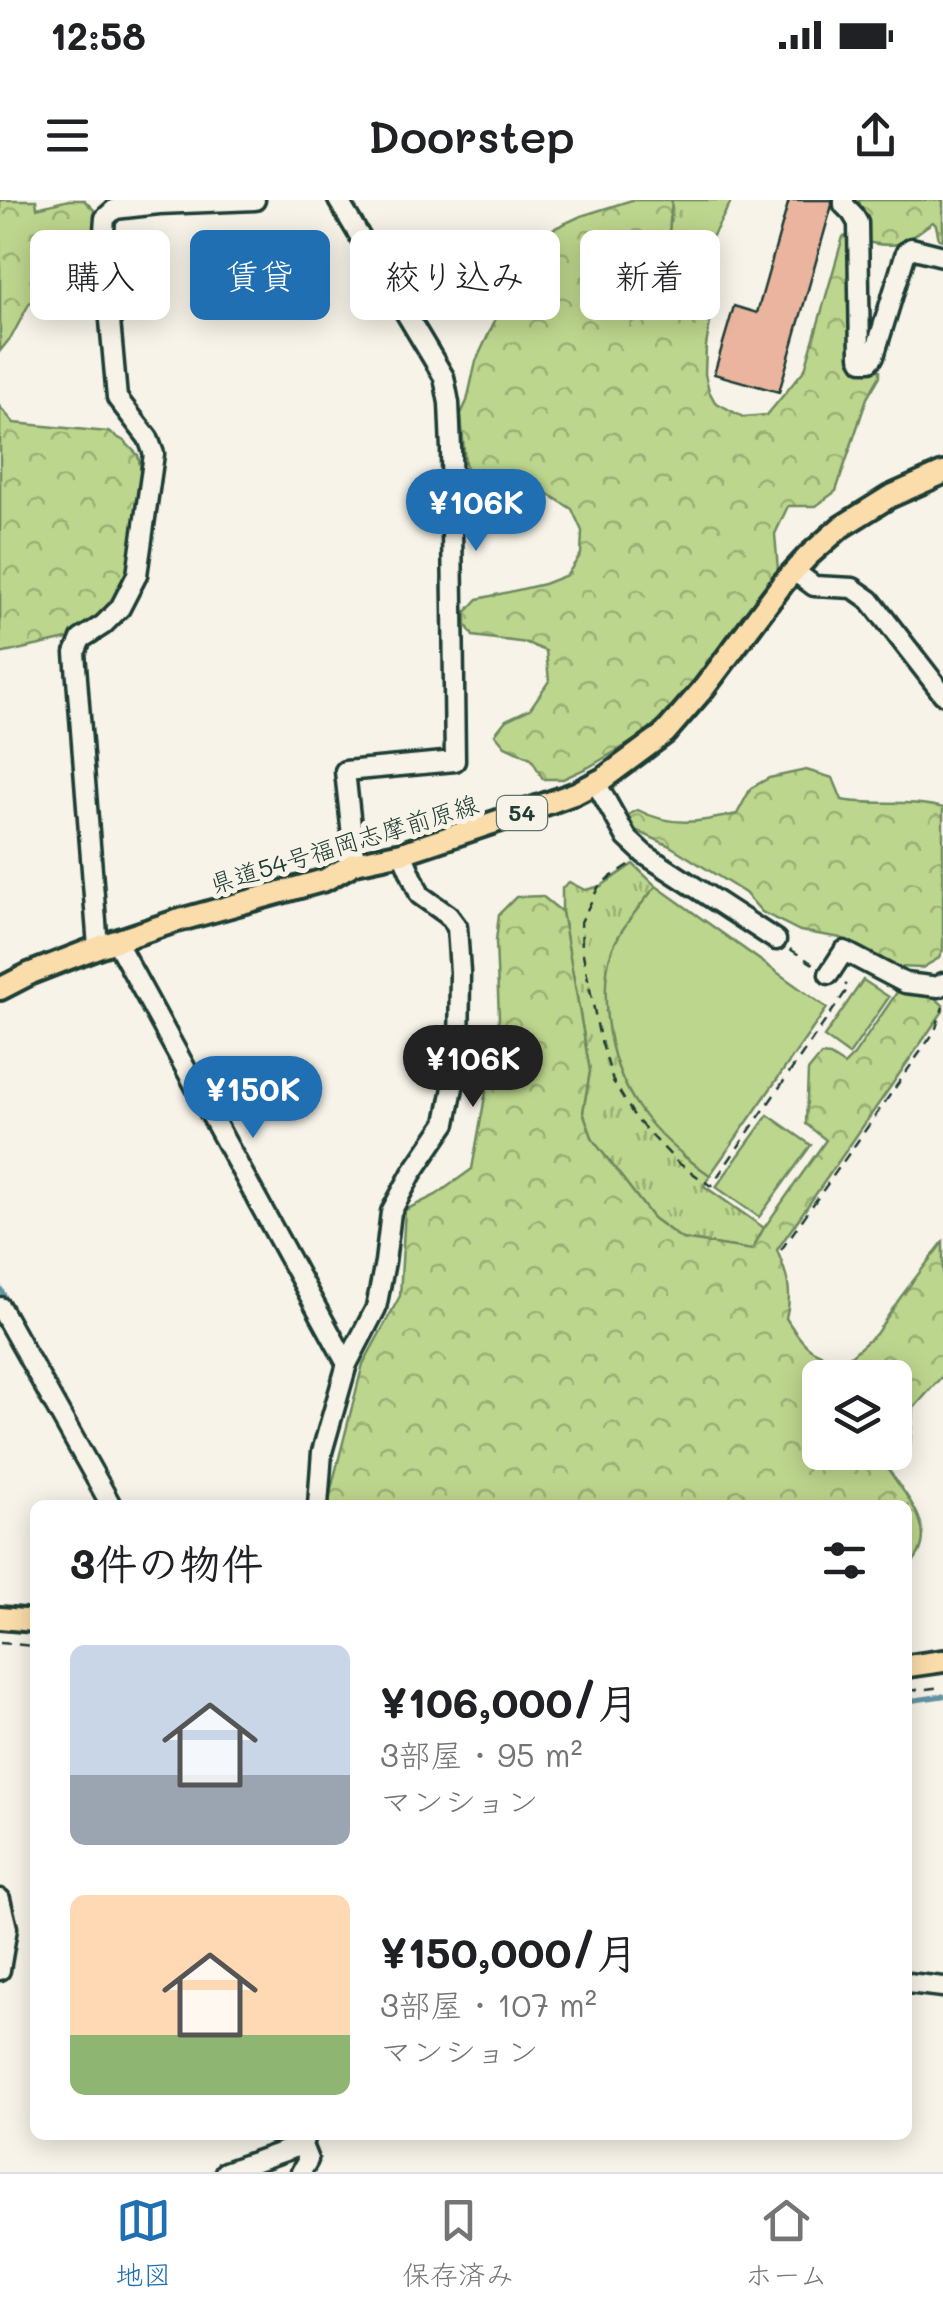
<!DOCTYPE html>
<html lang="ja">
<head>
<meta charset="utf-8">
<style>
	body { margin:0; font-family:Mali,"Klee One",sans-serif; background:#f2f2f2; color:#202124; height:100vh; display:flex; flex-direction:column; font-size:38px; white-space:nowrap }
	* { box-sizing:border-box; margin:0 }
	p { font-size:32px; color:#757577 }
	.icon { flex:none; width:55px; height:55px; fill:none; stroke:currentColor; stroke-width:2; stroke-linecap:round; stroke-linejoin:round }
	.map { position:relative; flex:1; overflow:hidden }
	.panel { position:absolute; left:30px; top:1300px; width:882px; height:640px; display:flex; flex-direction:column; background:#fff; border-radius:15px; box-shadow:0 5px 25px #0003 }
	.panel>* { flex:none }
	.hud { position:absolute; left:30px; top:30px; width:885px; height:90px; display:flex; gap:20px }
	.tools { position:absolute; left:802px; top:1160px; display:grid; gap:20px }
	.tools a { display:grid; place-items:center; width:110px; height:110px; border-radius:15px; background:#fff; box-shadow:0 5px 25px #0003; font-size:50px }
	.price { position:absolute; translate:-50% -85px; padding:0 22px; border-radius:35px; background:#1f6fb2; color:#fff; font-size:32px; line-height:65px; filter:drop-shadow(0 2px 5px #0008) }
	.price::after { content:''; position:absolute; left:50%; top:60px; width:30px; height:22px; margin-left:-15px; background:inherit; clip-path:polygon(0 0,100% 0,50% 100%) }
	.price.selected { background:#222; color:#fff }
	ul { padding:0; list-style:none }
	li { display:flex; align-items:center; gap:30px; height:250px; padding:0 40px }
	li span { display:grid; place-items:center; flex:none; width:280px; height:200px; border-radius:15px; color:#555 }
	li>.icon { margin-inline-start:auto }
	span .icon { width:120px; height:120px; fill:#fffc; stroke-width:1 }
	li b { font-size:42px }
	h2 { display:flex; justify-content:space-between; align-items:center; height:120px; padding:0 40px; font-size:42px }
	.chip { padding:0 35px; border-radius:15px; background:#fff; box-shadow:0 5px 25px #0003; font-size:35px; line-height:90px }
	.chip.selected { background:#1f6fb2; color:#fff }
	.status { display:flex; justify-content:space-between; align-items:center; height:70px; padding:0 50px; background:#fff; direction:ltr }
	.status svg { height:28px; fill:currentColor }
	header { display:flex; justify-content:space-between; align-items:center; height:130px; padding:0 40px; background:#fff; font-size:45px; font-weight:600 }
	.tabs { display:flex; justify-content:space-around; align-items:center; height:140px; border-top:2px solid #e0e0e0; background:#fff; font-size:28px; color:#757577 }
	.tabs a { display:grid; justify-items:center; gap:5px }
	.tabs .selected { color:#1f6fb2 }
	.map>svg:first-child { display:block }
	.grass { fill:url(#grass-tufts); stroke:#6e8a60; stroke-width:2.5 }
	.forest { fill:url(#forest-crowns); stroke:#6e8a60; stroke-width:2.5; fill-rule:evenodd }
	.pitch { fill:#bdd68d; stroke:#6e8a60; stroke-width:2.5 }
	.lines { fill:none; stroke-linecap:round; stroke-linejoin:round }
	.stream { stroke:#6293a4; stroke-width:5 }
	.building { fill:#eab49e; stroke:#1f3d34; stroke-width:2.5 }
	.minor-casing { stroke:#1f3d34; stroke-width:25 }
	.major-casing { stroke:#1f3d34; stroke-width:28 }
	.path { stroke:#1f3d34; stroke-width:2.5; stroke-dasharray:10 8; stroke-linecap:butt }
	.minor { stroke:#f7f3e8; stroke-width:18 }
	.major { stroke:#fbddab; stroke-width:20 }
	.labels { text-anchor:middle; stroke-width:10; stroke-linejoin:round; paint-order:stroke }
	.shield { fill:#f7f3e8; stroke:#60746a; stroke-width:2.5 }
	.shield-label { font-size:22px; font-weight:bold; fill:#1f3d34 }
	.street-label { font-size:25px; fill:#1f3d34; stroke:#f7f3e8 }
</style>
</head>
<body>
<div class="status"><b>12:58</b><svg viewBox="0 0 49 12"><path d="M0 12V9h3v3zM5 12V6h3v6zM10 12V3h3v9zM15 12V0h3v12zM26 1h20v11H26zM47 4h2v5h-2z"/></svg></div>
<header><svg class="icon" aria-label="menu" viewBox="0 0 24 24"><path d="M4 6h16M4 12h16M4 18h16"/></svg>Doorstep<svg class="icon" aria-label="share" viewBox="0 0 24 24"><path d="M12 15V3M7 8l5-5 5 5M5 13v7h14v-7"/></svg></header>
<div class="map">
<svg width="943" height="1972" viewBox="0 0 943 1972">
	<defs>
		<pattern id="grass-tufts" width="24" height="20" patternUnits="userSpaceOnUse" patternTransform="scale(2.5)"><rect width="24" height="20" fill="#bdd68d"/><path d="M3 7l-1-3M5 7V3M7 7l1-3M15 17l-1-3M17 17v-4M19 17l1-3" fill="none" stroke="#99af74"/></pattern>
		<pattern id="forest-crowns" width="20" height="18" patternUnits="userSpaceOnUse" patternTransform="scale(2.5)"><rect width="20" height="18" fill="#bdd68d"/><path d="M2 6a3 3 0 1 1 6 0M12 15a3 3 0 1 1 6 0" fill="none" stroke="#99af74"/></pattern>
	</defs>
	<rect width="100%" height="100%" fill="#f7f3e8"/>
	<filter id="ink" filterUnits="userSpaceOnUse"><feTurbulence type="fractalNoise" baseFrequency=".01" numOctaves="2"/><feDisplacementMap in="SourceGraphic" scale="20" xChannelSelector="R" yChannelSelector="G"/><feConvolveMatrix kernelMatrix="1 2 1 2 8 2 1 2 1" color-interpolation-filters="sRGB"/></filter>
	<g filter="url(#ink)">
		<g class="grass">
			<path d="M672,0H732L689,80L668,43Z"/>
			<path d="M633,664L656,686L634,714L682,955L710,975L704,986L764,1028L752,1050L682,1039L653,1018L593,940L583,912L590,871L562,712V688L569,682L585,690L601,686Z"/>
		</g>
		<g class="forest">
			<path d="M0,0H36L37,8L69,0H84L97,13C93,30 97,45 97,62C97,80 81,99 63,102C53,104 41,102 30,102L12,136L0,151Z"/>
			<path d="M632,0H672L668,43L689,80L713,105L706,146L705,174L709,191L715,202L743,217L767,215L805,169L843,37L847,36L849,40L853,162L862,170L877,168L880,171V176L867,198L836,291L816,306H788L775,334L778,370L743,420L683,497L664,516L640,537L589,567L563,579H543L531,558L505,546L495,534L506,520L530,509L549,481L546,451L527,443L473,436L466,425V412L478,399L544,384L567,375L581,354L582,331L572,309L548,294L499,291L473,284L465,264L461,214L467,201L476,161L520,67L540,35L581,16Z"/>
			<path d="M859,0H943V40L939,39L936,25L933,22C905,41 902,50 867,42Z"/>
			<path d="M0,207L14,223L108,232L124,241L138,255L142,275L128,380L116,399L99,418L71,438L0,454Z"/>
			<path d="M806,570L833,578L842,600C875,606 910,599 943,608V750L939,758L922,768L898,767L841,738L800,731L762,712L745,693L670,646L633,629L628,615L638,610C672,628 701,622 737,614L751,588L769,578Z"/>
			<path d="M542,696L562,712L590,871L583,912L593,940L653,1018L682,1039L752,1050L764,1028L826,940L806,924L808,871L821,855L830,856L844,865L854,855L900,788L932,795L943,805V811L777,1050C787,1075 793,1091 786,1118C804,1147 811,1155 846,1160L876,1134L900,1098L943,1042V1175L913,1209L910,1246L888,1269C908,1299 943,1335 908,1367V1305H327L363,1164L400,1096L405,1010L436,995L472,969L499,818L496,741L499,714L516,697ZM820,1178H895V1252H820Z"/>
		</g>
		<g class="pitch">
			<path d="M656,686L827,808L710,975C652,935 615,892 607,819C605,797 604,771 612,750C621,727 641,705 656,686Z"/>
			<path d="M863,780L889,797L849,855L824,837Z"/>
			<path d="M768,915L811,945L759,1017L716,987Z"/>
		</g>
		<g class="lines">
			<g class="stream">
				<path d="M0,1088L36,1153"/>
				<path d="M908,1501L943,1496"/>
			</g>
		</g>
		<path class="building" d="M789,0H832V5L779,192L714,174L734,106L757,113Z"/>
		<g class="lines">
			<defs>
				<g id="minor">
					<path d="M338,0L444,177L449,203L451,249L455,561L345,571L355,663"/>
					<path d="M844,0V5L852,13L858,23L860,156L863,161H870L874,156L906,52L911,48L943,56"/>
					<path d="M794,371L814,386L853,388L870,400L943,494"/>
					<path d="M596,583L627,638L644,654L776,740"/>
					<path d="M116,741L347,1164"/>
					<path d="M98,747L75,453L81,439L103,425L120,408L137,375L154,254L148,238L117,198L103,43L105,18L115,9L159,4L255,0"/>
					<path d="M829,774L844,751L905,783L939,787L943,783"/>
					<path d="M0,1107L111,1305"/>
					<path d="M318,1305L322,1252L347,1164L376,1108L385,1062L391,1012L412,973L446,923L459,857L460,772L457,727L448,715L420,695L402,653"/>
					<path d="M0,1699L7,1728L0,1770"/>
					<path d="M908,1783L943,1787"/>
					<path d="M225,1972L302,1945"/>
					<path d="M301,1972L308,1960L302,1945L305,1936"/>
				</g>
				<g id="major">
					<path d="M0,789L31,773L98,747L173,722L325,680L355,663L402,653L498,621L576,593L603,579L665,533L704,488L783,383L808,356L841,327L889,297L943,273"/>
					<path d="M0,1418L35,1421"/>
					<path d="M908,1466L943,1461"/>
				</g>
			</defs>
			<use href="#minor" class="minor-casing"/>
			<use href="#major" class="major-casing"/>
			<g class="path">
				<path d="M629,665L600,684L581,722L582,749L599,834L613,881L636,919L677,962L711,986L849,787L845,784"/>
				<path d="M790,749L813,764"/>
				<path d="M781,1050L935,831L943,807"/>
				<path d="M0,1443L35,1446"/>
				<path d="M908,1491L943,1487"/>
			</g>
			<use href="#minor" class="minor"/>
			<use href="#major" class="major"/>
		</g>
	</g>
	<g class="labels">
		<rect class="shield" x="497" y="596" width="50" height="34" rx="8"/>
		<g class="shield-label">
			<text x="522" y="621">54</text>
		</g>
		<g class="street-label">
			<text transform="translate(344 644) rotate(-17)" y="9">県道54号福岡志摩前原線</text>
		</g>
	</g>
</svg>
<div class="tools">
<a><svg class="icon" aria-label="layers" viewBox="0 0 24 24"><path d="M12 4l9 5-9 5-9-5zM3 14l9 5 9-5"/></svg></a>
</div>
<b class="price" style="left:476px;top:354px">¥106K</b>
<b class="price selected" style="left:473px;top:910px">¥106K</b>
<b class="price" style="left:253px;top:941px">¥150K</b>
<div class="hud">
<a class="chip">購入</a>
<a class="chip selected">賃貸</a>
<a class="chip">絞り込み</a>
<a class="chip">新着</a>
</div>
<section class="panel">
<h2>3件の物件<svg class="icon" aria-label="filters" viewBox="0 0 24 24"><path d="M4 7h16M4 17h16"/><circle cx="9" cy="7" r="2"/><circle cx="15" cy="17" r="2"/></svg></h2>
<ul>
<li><span style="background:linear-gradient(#c9d6e8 65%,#9aa5b1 0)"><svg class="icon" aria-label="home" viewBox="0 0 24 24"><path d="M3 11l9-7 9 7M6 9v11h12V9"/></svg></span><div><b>¥106,000/月</b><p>3部屋 · 95 m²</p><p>マンション</p></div></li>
<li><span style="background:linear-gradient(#ffd9b3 70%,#8fb573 0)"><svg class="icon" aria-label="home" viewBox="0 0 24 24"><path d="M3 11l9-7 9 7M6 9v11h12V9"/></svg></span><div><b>¥150,000/月</b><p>3部屋 · 107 m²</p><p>マンション</p></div></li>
</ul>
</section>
</div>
<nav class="tabs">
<a class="selected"><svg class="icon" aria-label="map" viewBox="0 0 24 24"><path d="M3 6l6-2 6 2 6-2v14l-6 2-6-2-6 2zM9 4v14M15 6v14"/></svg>地図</a>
<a><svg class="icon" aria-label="saved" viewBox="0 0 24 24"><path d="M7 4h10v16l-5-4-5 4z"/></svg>保存済み</a>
<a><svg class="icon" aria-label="home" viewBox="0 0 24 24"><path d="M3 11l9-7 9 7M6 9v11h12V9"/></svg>ホーム</a>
</nav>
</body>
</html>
